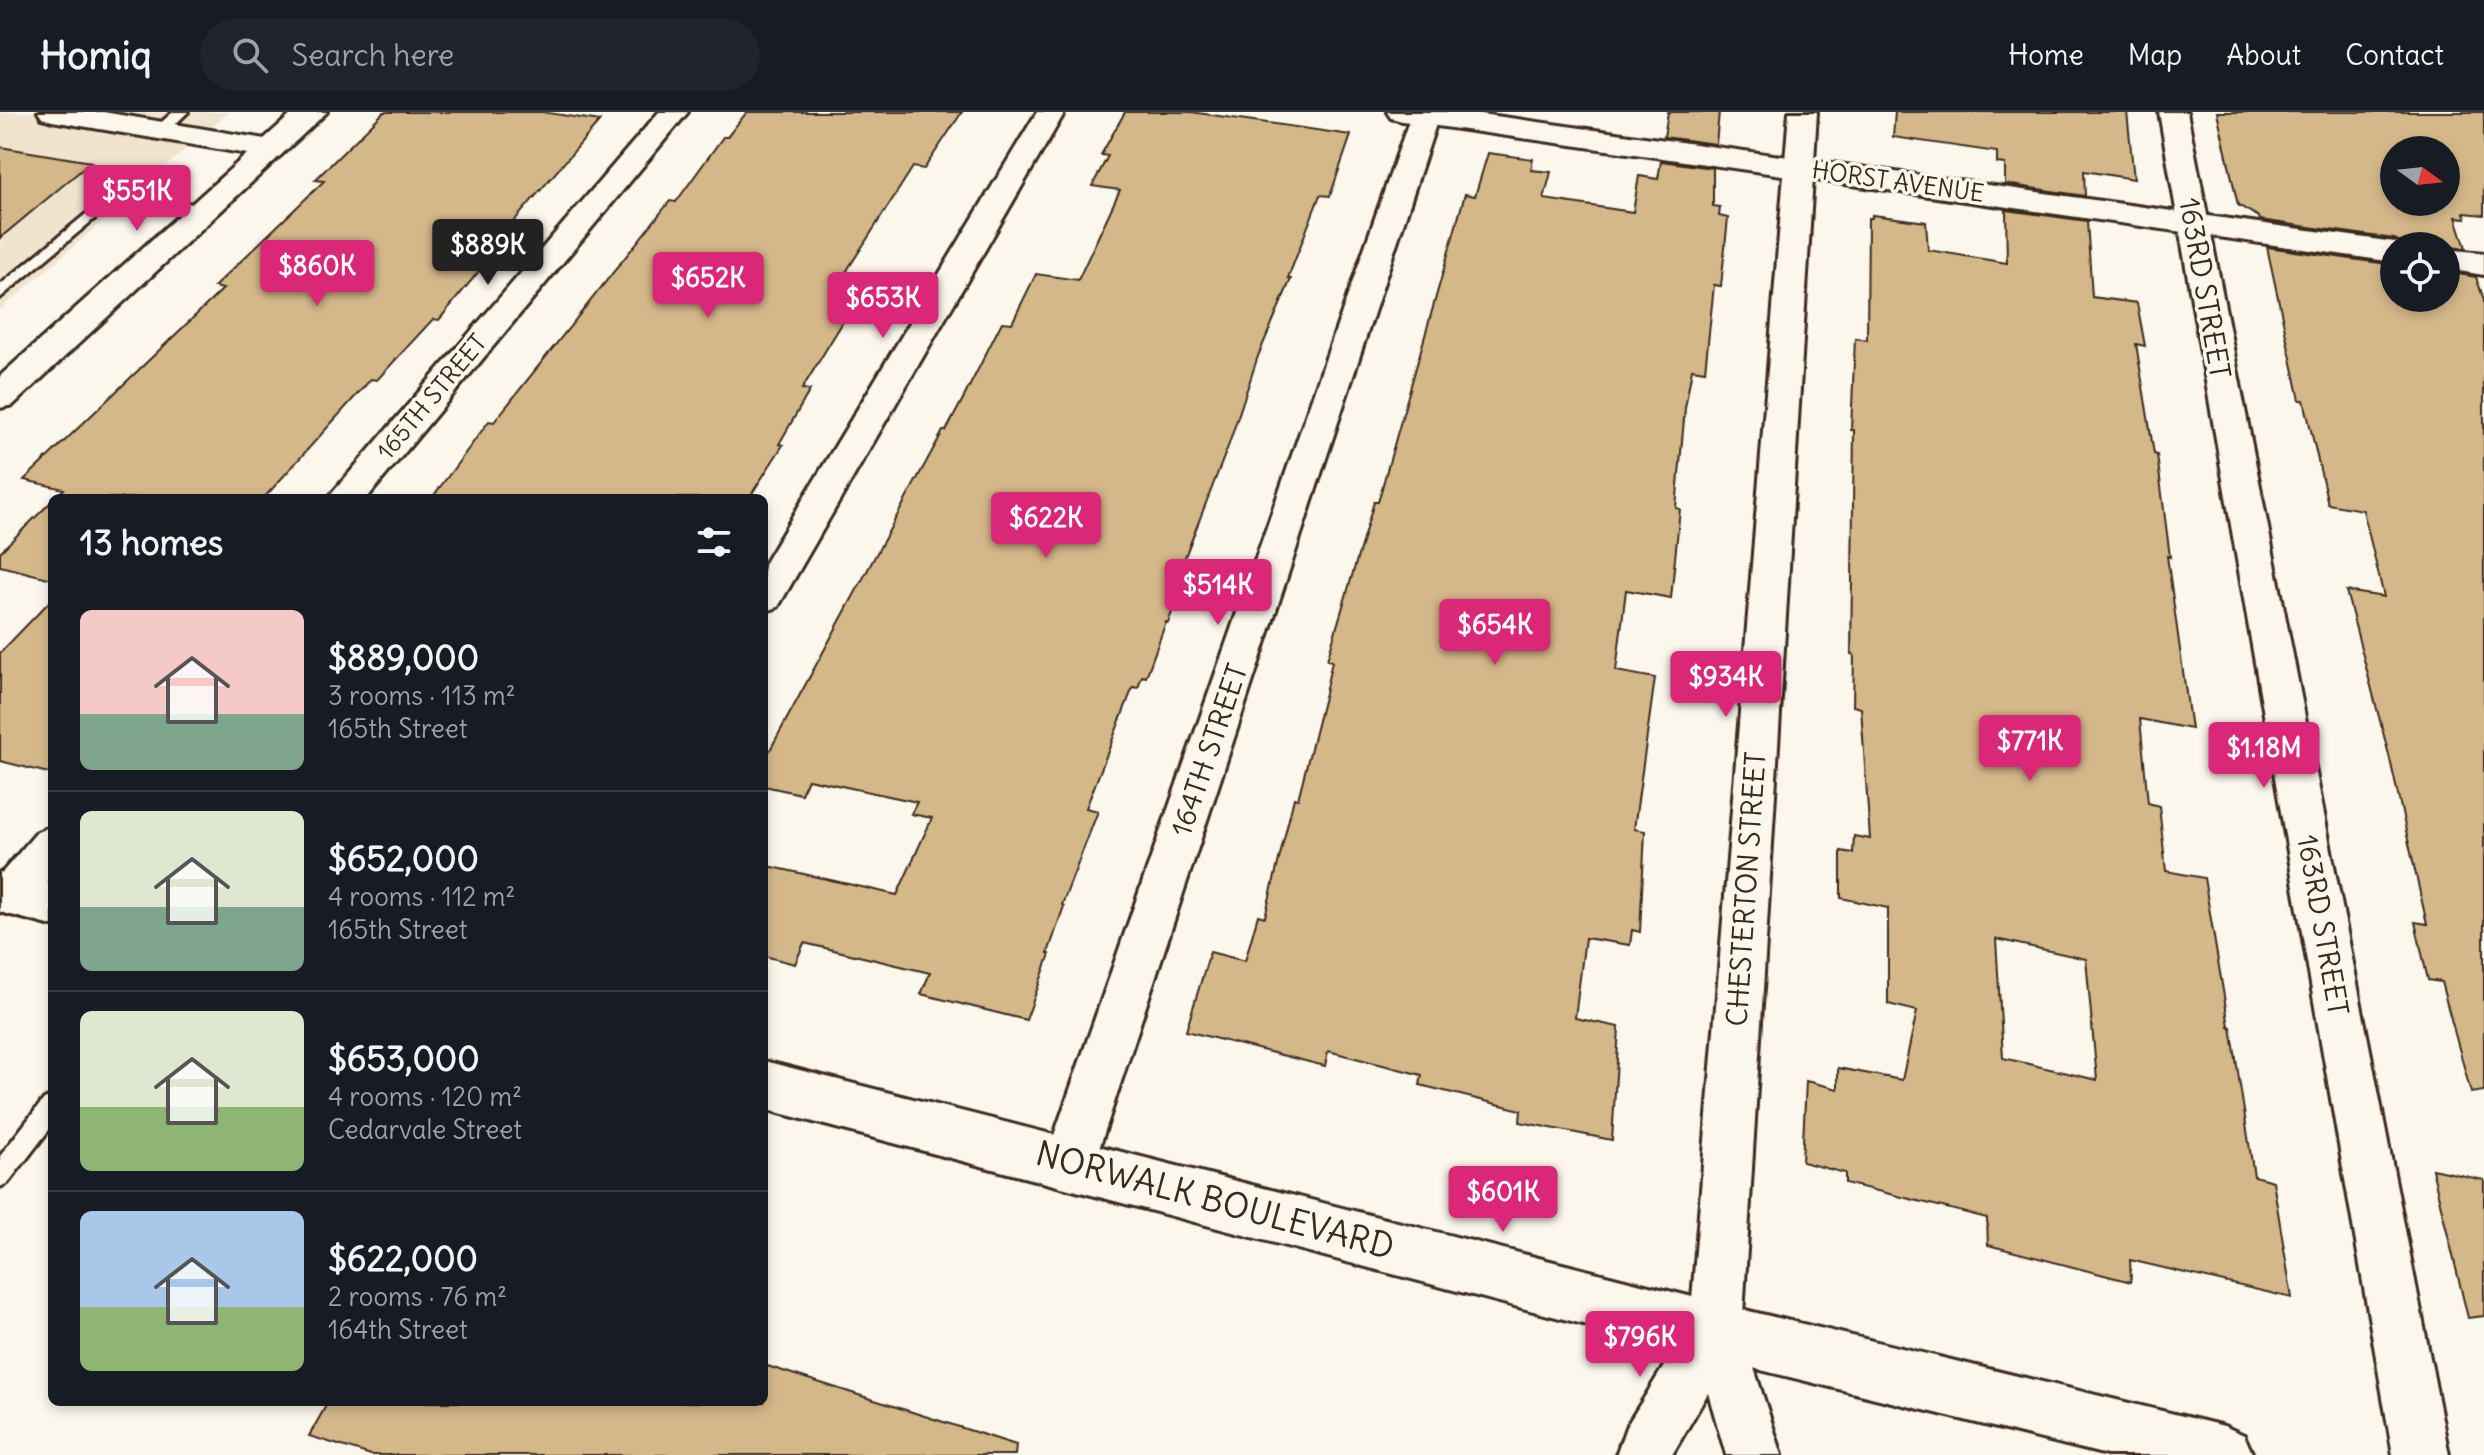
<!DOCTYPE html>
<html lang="en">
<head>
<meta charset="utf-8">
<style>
	body { margin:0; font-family:Delius,sans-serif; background:#20242c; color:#f1f3f6; height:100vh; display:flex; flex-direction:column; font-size:30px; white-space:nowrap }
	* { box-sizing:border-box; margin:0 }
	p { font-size:26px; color:#9ea1a6 }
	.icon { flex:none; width:44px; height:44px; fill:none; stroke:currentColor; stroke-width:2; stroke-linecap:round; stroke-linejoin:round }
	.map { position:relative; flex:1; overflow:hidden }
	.panel { position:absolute; left:48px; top:382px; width:720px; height:912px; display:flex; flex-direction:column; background:#171b24; border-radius:12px; box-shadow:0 4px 12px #0003 }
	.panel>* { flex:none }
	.needle { width:52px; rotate:105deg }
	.tools { position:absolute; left:2380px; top:24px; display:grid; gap:16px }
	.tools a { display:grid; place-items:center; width:80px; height:80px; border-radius:50%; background:#171b24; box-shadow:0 4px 12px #0003; font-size:40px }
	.price { position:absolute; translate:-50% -68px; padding:0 18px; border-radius:8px; background:#db2777; color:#fff; font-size:26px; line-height:52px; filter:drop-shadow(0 2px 4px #0008) }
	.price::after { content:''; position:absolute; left:50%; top:48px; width:24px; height:18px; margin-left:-12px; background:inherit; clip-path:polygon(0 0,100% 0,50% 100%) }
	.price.selected { background:#222; color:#fff }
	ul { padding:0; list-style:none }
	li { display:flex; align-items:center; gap:24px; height:200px; padding:0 32px }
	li+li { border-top:2px solid #363941 }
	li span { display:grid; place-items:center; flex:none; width:224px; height:160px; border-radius:12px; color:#555 }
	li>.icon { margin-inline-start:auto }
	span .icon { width:96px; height:96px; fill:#fffc; stroke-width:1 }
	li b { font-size:34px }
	h2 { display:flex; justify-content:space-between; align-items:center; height:96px; padding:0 32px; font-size:34px }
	header { display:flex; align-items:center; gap:48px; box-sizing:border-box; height:112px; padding:0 40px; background:#171b24; border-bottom:2px solid #363941 }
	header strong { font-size:38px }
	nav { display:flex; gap:44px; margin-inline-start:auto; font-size:28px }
	.search { width:560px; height:72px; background:#20242c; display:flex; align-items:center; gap:20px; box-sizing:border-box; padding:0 28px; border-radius:44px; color:#9ea1a6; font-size:30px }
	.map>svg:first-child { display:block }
	.built { fill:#f0e4cf }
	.building { fill:#d5b88a; stroke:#3b2a1e; stroke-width:2; fill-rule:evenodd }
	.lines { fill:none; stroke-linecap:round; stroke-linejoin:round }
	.lane-casing { stroke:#3b2a1e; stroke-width:6 }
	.street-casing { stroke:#3b2a1e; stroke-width:6 }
	.secondary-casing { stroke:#3b2a1e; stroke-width:6 }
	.lane { fill:#fbf7ec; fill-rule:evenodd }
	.street { fill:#fbf7ec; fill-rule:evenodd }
	.secondary { fill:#fbf7ec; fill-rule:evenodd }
	.labels { text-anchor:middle; stroke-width:7; stroke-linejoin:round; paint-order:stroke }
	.far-street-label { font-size:24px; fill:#3b2a1e; stroke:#fbf7ec }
	.street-label { font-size:28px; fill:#3b2a1e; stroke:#fbf7ec }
	.near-street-label { font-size:34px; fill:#3b2a1e; stroke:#fbf7ec }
</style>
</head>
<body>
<header>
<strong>Homiq</strong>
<div class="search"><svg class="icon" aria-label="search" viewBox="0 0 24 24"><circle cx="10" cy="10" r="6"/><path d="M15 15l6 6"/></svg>Search here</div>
<nav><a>Home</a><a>Map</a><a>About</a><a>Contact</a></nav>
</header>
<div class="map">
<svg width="2484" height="1343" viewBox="0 0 2484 1343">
	<rect width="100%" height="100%" fill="#fbf7ec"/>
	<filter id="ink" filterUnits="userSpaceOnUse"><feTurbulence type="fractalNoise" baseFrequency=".0125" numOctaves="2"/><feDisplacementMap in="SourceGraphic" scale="16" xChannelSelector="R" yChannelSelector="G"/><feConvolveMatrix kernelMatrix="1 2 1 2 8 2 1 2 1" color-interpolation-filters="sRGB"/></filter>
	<g filter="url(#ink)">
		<path class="built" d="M0,0H229L0,198Z"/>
		<g class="building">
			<path d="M384,0H542L600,9L496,130L502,131L439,208L433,207L377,268L371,267L264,386H55L64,377L24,368L223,177L214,175L324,69L315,68Z"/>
			<path d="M747,0H962L924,57L913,55L846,160L871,164L802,277L810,278L779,332L783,333L749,386H432L489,309L494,310L670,89L676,90L723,25H727Z"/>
			<path d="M1125,0H1191L1351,23L1330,84L1320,83L1288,166L1291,167L1258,244L1229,332L1183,450L1190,452L1168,511L1166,510L1146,565L1142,564L1138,576L1133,575L1086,696L1098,699L1062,793L1064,794L1048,841L1050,842L1026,908L921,882L930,861L804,831L795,852L764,844V753L897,783L932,706L911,702L917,690L808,667L801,682L764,674V649L943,319H946L964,285L1002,210L1012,211L1036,162L1078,168L1120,78L1092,74L1108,44L1101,43Z"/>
			<path d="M1668,0H1719L1716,32L1664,25Z"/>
			<path d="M1895,0H2127L2134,67L2084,59L2085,84L2005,72V52L1997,51V40L1893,25Z"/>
			<path d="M2217,0H2484V103L2464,101L2466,106L2456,105L2466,136L2410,134L2394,127L2260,108L2259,105L2238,93ZM2394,38H2446V90H2394Z"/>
			<path d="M0,35L91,50L0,126Z"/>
			<path d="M1488,41L1533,47L1531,58L1551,60L1544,87L1633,100L1639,64L1658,67L1661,49L1713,56V94L1720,95L1719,104L1728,106L1721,174L1714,173L1705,259L1692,257L1685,296L1676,396L1680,397L1671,486L1626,478L1616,559L1655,566L1634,717L1645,719L1640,820L1632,818L1630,833L1585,826L1575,906L1619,915L1612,1028L1520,1010L1521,998L1420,973L1422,963L1328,939L1325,954L1186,919L1210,840L1245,849L1258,803L1265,805L1294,686L1298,687L1325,581L1332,549L1327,548L1374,390H1378L1465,82L1475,84Z"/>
			<path d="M2006,98L2087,109L2092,185L2137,191L2145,234L2136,232L2154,342L2157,343L2170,445L2167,444L2191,617L2140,607L2148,691L2159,694L2166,759L2204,766L2229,914L2231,915L2254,1064L2273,1069L2292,1186L2130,1148L2131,1170L1988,1133L1987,1106L1845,1071V1061L1802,1050L1806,969L1838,977V956L1902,968L1917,899L1888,892V796L1841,786V739L1853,741L1854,724L1870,727L1861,596L1853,594L1854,543L1851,542L1854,318H1851L1855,226L1867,228L1868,106H1872V103L1926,110L1928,138L2007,151ZM1996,827L2086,847L2097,968L2003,946Z"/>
			<path d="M2267,135L2394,153V186H2446V160L2476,165L2484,188V979L2471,981L2441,870L2428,868L2415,810L2427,812L2389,643L2346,479L2384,485L2363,398L2328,392L2304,288H2300Z"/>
			<path d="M52,389V467L0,454V440Z"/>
			<path d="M52,487V662L0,649V541Z"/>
			<path d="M2432,1057L2484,1068V1204L2468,1206Z"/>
			<path d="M764,1253L1016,1333L1015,1343H371L309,1324L328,1290H764Z"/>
		</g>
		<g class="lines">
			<defs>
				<g id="lane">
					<path d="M173,0H188L166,21H156V15Z"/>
					<path d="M115,78L204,94L211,98L204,102L118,87L0,186V173Z"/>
					<path d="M52,984V1014L8,1071L0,1075V1044L44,987Z"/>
				</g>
				<g id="street">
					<path d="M38,0H103L271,28L281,31L286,37L281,43L271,46L52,9L42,6Z"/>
					<path d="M659,0H688L367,386H328Z"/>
					<path d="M1037,0H1065L778,495L764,500V452Z"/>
					<path d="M1412,0H1440L1095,1049L1087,1066L1070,1073L1053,1066L1045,1049Z"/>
					<path d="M1789,0H1817L1742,1219L1782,1343H1726L1708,1281L1672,1343H1616L1626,1315L1690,1212Z"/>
					<path d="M2159,0H2187L2449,1343H2393Z"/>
					<path d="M52,714V765L26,797L10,803L0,799V763L37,720Z"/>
				</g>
				<g id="secondary">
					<path d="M294,0H327L13,293L0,296V264Z"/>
					<path d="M1387,0H1467L2394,130L2407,134H2394V150L1402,9L1391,6Z"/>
					<path d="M2446,137L2484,141V163L2446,157Z"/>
					<path d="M0,760L52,772V814L0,800Z"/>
					<path d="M764,949L1716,1191L2224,1314L2244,1323L2253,1343H2107L1716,1247L764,997Z"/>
				</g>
			</defs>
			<use href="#lane" class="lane-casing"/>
			<use href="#street" class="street-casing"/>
			<use href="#secondary" class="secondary-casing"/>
			<use href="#lane" class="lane"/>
			<use href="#street" class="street"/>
			<use href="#secondary" class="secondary"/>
		</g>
	</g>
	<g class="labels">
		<g class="far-street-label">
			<text transform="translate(1898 70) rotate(8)" y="8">HORST AVENUE</text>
			<text transform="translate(432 285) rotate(-50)" y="8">165TH STREET</text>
		</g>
		<g class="street-label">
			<text transform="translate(2205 176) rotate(80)" y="10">163RD STREET</text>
			<text transform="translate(1209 638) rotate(-71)" y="10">164TH STREET</text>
			<text transform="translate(1746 777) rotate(-86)" y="10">CHESTERTON STREET</text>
			<text transform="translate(2323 813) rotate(80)" y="10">163RD STREET</text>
		</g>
		<g class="near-street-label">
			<text transform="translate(1215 1088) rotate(15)" y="12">NORWALK BOULEVARD</text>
		</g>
	</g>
</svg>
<div class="tools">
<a><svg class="needle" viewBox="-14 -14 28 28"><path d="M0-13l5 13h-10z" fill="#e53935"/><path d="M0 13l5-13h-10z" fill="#9ea1a6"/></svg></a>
<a><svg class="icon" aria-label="locate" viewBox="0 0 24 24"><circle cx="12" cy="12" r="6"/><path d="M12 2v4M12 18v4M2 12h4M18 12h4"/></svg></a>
</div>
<b class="price" style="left:137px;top:121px">$551K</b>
<b class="price selected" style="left:488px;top:175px">$889K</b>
<b class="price" style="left:317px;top:196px">$860K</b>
<b class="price" style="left:708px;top:208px">$652K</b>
<b class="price" style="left:883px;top:228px">$653K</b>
<b class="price" style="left:1046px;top:448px">$622K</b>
<b class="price" style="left:1218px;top:515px">$514K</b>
<b class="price" style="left:1495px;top:555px">$654K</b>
<b class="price" style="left:1726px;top:607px">$934K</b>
<b class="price" style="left:2030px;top:671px">$771K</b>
<b class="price" style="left:2264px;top:678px">$1.18M</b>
<b class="price" style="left:1503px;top:1122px">$601K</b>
<b class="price" style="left:1640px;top:1267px">$796K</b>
<section class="panel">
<h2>13 homes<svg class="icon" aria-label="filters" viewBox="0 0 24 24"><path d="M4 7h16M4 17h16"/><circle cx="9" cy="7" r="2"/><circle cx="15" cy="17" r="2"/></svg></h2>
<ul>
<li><span style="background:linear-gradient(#f6c9c9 65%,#7fa58c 0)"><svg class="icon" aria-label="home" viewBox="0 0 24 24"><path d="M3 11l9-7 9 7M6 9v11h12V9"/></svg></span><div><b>$889,000</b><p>3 rooms · 113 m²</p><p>165th Street</p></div></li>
<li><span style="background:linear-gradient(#dfe7d0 60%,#7fa58c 0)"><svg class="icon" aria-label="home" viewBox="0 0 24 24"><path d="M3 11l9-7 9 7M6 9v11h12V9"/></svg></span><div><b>$652,000</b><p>4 rooms · 112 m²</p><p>165th Street</p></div></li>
<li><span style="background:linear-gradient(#dfe7d0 60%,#8fb573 0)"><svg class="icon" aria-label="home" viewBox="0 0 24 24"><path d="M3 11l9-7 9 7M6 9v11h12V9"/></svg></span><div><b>$653,000</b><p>4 rooms · 120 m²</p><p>Cedarvale Street</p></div></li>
<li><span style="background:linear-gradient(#a9c7e8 60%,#8fb573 0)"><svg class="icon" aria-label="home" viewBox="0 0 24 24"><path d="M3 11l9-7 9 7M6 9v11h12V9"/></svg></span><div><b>$622,000</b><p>2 rooms · 76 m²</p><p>164th Street</p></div></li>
</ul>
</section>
</div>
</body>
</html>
